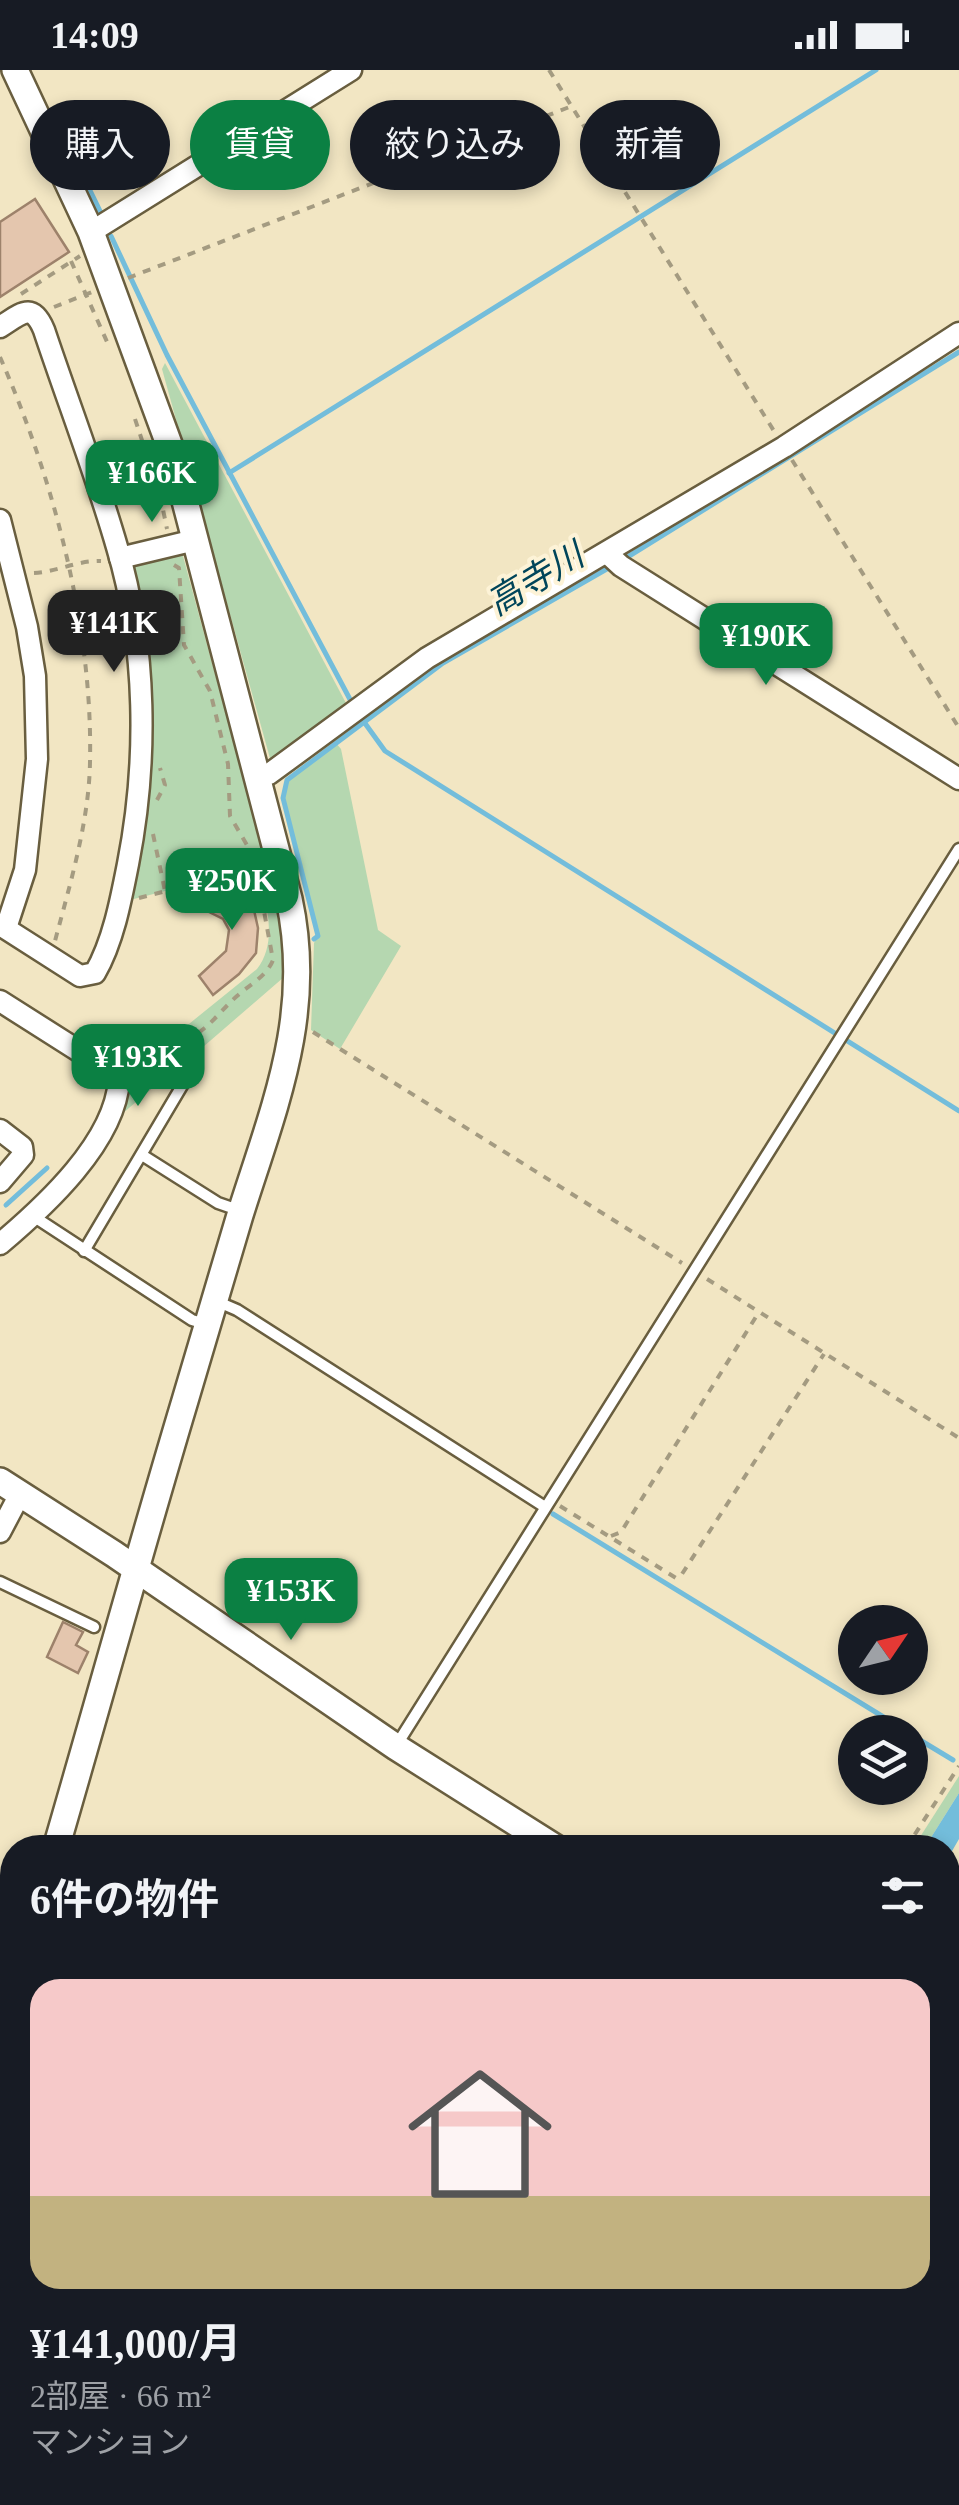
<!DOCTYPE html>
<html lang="ja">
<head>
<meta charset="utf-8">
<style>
	body { margin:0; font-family:"Times New Roman","Noto Sans JP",serif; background:#20242c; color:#f1f3f6; height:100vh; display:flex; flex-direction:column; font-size:38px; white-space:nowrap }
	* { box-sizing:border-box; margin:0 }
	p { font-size:32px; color:#9ea1a6 }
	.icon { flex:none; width:55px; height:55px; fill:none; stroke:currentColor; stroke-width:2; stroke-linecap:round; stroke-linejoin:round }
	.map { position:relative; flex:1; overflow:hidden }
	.drawer { position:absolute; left:0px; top:1765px; width:960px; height:670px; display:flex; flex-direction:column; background:#171b24; border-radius:40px 40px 0 0; box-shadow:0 5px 15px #0003 }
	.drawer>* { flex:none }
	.guide { position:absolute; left:30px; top:30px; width:900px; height:90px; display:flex; gap:20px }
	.needle { width:65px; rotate:55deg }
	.buttons { position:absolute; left:838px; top:1535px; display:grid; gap:20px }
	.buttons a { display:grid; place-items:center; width:90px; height:90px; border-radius:50%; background:#171b24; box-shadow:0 5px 15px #0003; font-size:50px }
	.price { position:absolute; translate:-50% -85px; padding:0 22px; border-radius:20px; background:#0b8043; color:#fff; font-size:32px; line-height:65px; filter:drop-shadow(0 2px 5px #0008) }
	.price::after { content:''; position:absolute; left:50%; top:60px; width:30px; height:22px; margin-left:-15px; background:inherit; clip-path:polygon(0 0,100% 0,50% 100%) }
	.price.current { background:#222; color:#fff }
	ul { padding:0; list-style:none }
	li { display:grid; align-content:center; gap:20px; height:530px; padding:0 30px }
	li span { display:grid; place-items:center; height:310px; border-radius:30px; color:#555 }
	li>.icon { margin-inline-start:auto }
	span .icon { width:180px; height:180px; fill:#fffc; stroke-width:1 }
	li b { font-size:42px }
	h2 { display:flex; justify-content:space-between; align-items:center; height:120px; padding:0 30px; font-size:42px }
	.tag { padding:0 35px; border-radius:45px; background:#171b24; box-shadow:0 5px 15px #0003; font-size:35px; line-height:90px }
	.tag.current { background:#0b8043; color:#fff }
	.status { display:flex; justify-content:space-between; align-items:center; height:70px; padding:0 50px; background:#171b24; direction:ltr }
	.status svg { height:28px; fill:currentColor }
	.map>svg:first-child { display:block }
	.green { fill:#b5d7b0 }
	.water { fill:#73bddb }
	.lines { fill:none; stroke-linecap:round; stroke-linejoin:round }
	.stream { stroke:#73bddb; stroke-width:5 }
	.building { fill:#e4c6ae; stroke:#9d826b; stroke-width:2.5 }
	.service-casing { stroke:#695e3f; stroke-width:15 }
	.minor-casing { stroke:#695e3f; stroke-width:25 }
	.tertiary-casing { stroke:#695e3f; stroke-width:30 }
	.path { stroke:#a49b81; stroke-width:4; stroke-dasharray:8 8; stroke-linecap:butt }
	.service { stroke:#fff; stroke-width:10 }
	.minor { stroke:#fff; stroke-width:20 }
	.tertiary { stroke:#fff; stroke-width:25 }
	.labels { text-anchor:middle; stroke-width:8; stroke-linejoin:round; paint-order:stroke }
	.water-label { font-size:35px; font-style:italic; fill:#00455a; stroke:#fdf3d7 }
</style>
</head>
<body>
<div class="status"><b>14:09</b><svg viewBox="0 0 49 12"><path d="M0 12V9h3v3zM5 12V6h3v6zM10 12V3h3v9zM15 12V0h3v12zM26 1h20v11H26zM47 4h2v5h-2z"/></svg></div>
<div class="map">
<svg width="959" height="2435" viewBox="0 0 959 2435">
	<rect width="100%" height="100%" fill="#f2e6c3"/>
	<g class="green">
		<path d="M165,293L347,635L271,692L162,299Z"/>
		<path d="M172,484L183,486L266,792L282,868L284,907L203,977L179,962L257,899C279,871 266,828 255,798L130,830L132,498Z"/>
		<path d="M335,672L341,679L378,860L401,876L340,979L311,960L314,873L318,866L282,722L291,705Z"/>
		<path d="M158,978L182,993L116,1049L129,1001Z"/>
		<path d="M959,1706V1723L925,1777L913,1778Z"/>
	</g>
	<path class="water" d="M959,1723V1769L948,1788V1778L925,1777Z"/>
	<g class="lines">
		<g class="stream">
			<path d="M65,69L100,141"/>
			<path d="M111,166L167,285L353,635"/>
			<path d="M229,403L876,0"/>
			<path d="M621,491L959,282"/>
			<path d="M359,645L385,681L959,1041"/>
			<path d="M314,869L318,866L283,728L287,710L443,593L612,496"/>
			<path d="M6,1135L47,1098"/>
			<path d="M553,1444L908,1662"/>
			<path d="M910,1664L953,1690"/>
			<path d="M948,2360L959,2367"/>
			<path d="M534,2422L553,2435"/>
			<path d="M0,2424L18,2435"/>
		</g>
	</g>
	<g class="building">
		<path d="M35,129L69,182L0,227V152Z"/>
		<path d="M248,813L258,858L256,883L239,904L213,925L199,906L226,881L229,860L223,849L203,839L200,823Z"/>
		<path d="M63,1552L83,1562L76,1575L88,1582L78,1603L47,1587Z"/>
	</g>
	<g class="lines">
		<defs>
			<g id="service">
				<path d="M142,1085L218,1133L241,1141"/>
				<path d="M33,1146L192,1250L205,1254"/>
				<path d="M84,1181L183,1014"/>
				<path d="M216,1231L237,1240L545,1437"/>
				<path d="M0,1512L94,1557"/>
				<path d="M396,1676L959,779"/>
				<path d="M948,1828L959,1809"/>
				<path d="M0,2093L12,2101"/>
				<path d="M563,2435L571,2422"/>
			</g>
			<g id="minor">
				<path d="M91,162L351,0"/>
				<path d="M0,257C21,244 32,231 44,260C68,332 96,404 117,477C147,577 148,692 128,794C121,830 113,872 95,903L80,906L0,855"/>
				<path d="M0,450L27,557L35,606L37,689L25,800L6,858"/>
				<path d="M607,483L621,496L959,709"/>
				<path d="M120,488L195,470"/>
				<path d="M259,707L269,704L427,588L784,377L959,263"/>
				<path d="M0,931L115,1004L119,1010C115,1072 45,1136 0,1174"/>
				<path d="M0,1060L22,1077L23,1085L0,1112"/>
				<path d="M0,1462L20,1424"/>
			</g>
			<g id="tertiary">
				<path d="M15,0L91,162L173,385L289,829C314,944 274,1037 240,1145C221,1208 203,1271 184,1334C140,1481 99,1630 56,1778"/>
				<path d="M0,1411L114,1484L396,1677L556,1778"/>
				<path d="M0,1969L12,1927"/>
				<path d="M948,2025L959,2032"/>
			</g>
		</defs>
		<use href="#service" class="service-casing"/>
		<use href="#minor" class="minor-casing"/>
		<use href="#tertiary" class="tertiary-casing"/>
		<g class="path">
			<path d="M549,0L774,361"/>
			<path d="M71,191L108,274"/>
			<path d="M128,208L572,36"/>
			<path d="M21,224L80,186"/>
			<path d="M54,237L92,222"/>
			<path d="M0,287C54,410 93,558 90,692C89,752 70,814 55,871"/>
			<path d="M135,349L160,425L167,459"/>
			<path d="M792,390L959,658"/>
			<path d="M174,495L179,498L184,575L210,621L228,694L230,746L254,787L273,890C267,906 249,915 237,926C219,942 209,959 186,970"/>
			<path d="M34,503C57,502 78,490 101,491"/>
			<path d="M157,730L165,715L160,698"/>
			<path d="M153,764L165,821"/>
			<path d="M139,828L256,798"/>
			<path d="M313,962L682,1193"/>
			<path d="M137,1009L166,983"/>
			<path d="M707,1209L959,1368"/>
			<path d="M560,1436L676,1508L682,1504L824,1284"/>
			<path d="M611,1466L621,1462L759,1242"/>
			<path d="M906,1778L959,1696"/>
			<path d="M491,2435L499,2422"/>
		</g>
		<use href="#service" class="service"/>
		<use href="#minor" class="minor"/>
		<use href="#tertiary" class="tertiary"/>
	</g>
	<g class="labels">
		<g class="water-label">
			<text transform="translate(535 509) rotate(-31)" y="12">高寺川</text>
		</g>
	</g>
</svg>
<div class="buttons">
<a><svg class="needle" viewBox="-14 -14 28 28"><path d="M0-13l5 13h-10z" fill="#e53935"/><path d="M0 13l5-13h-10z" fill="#9ea1a6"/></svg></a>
<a><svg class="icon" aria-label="layers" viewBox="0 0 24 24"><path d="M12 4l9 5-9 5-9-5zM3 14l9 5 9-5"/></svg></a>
</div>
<b class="price" style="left:152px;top:455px">¥166K</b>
<b class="price current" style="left:114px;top:605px">¥141K</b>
<b class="price" style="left:766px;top:618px">¥190K</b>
<b class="price" style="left:232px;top:863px">¥250K</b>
<b class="price" style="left:138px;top:1039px">¥193K</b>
<b class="price" style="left:291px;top:1573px">¥153K</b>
<div class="guide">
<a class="tag">購入</a>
<a class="tag current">賃貸</a>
<a class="tag">絞り込み</a>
<a class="tag">新着</a>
</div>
<section class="drawer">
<h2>6件の物件<svg class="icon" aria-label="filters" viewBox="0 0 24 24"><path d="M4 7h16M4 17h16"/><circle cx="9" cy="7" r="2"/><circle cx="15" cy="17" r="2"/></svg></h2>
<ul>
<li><span style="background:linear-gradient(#f6c9c9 70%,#c2b280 0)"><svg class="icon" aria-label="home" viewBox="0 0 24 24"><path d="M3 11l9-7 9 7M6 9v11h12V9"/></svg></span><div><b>¥141,000/月</b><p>2部屋 · 66 m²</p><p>マンション</p></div></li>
</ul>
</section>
</div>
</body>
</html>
